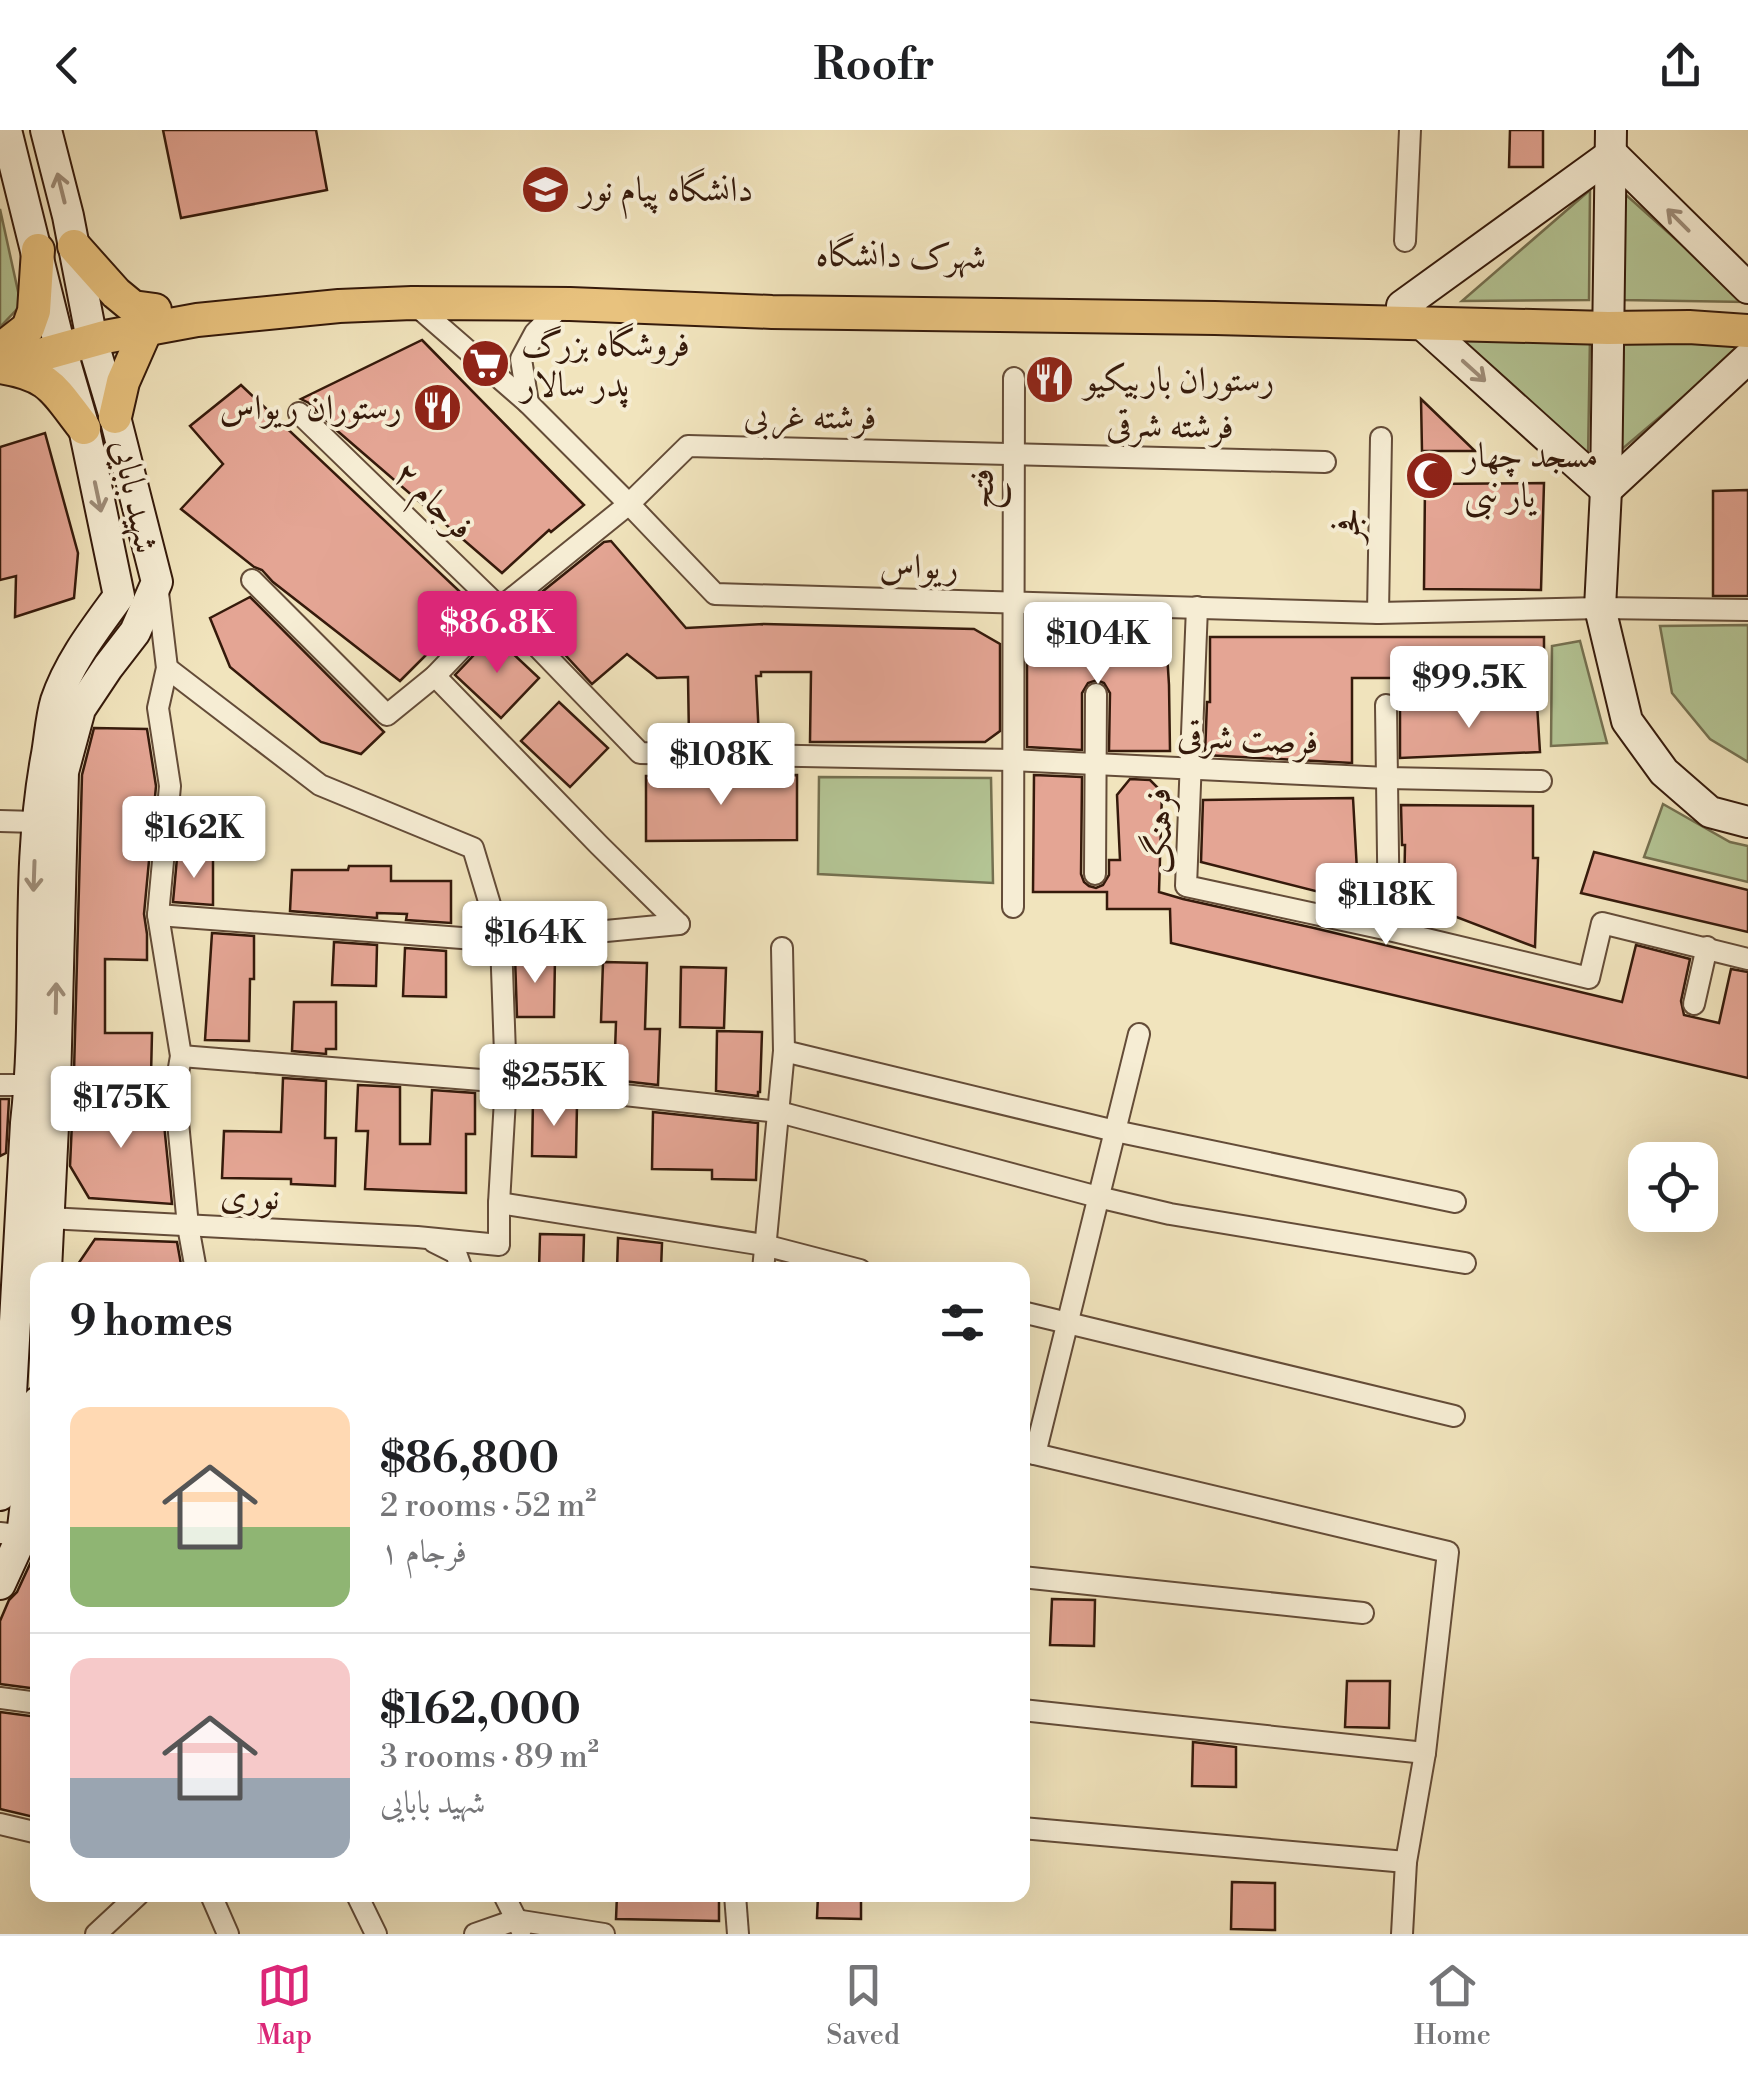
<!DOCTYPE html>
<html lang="en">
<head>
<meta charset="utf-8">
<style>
	body { margin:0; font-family:"Libre Bodoni",Amiri,serif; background:#f2f2f2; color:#202124; height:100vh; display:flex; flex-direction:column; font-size:38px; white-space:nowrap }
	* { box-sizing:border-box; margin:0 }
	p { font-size:32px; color:#757577 }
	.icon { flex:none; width:55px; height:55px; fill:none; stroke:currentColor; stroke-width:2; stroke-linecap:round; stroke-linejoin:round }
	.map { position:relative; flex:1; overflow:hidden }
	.drawer { position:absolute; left:30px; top:1132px; width:1000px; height:640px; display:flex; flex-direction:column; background:#fff; border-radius:20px; box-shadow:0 10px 40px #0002 }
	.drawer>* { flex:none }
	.fabs { position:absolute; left:1628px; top:1012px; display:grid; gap:20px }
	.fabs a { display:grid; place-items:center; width:90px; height:90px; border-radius:20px; background:#fff; box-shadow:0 10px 40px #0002; font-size:50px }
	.price { position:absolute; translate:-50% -85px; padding:0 22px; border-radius:10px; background:#fff; color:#222; font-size:32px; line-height:65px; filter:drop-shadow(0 2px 5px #0008) }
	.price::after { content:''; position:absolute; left:50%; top:60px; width:30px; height:22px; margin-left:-15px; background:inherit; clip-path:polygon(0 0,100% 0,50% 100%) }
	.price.on { background:#db2777; color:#fff }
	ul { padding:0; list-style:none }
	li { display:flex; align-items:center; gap:30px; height:250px; padding:0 40px }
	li+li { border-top:2px solid #e0e0e0 }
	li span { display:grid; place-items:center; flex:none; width:280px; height:200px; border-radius:20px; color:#555 }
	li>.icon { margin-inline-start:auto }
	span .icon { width:120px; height:120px; fill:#fffc; stroke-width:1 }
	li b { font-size:42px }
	h2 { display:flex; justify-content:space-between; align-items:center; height:120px; padding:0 40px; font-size:42px }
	header { display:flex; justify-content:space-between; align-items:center; height:130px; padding:0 40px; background:#fff; font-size:45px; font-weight:600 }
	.menu { display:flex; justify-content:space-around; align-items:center; height:140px; border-top:2px solid #e0e0e0; background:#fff; font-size:28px; color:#757577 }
	.menu a { display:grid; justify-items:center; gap:5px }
	.menu .on { color:#db2777 }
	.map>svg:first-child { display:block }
	.green { fill:#b4c595; stroke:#747050; stroke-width:2.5 }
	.building { fill:#e4a594; stroke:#351a0b; stroke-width:2.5 }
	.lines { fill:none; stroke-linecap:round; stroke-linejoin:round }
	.street-casing { stroke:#644c38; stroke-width:24 }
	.secondary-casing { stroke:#351a0b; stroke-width:34 }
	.primary-casing { stroke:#351a0b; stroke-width:36 }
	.street { stroke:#f6edd4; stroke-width:20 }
	.secondary { stroke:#f6edd4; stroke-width:30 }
	.primary { stroke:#e8c27e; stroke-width:32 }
	.oneway { stroke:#9f8e7a }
	.labels { text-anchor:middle; stroke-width:8; stroke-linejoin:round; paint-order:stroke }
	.poi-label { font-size:35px; fill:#351a0b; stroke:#f6edd4; text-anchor:start }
	.street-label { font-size:35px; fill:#351a0b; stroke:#f6edd4 }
</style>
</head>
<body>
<header><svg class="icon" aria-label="back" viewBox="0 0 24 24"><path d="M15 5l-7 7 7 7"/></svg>Roofr<svg class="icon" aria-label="share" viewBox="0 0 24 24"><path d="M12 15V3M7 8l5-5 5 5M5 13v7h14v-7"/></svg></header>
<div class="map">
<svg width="1748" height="1804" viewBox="0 0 1748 1804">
	<rect width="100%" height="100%" fill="#f1e4bd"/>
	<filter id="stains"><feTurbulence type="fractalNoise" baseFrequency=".002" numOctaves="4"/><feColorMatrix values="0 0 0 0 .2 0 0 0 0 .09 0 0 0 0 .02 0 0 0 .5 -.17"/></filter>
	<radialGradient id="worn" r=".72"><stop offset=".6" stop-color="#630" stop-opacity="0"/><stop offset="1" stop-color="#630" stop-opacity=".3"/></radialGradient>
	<g class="green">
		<path d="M1590,60L1589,170L1462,171Z"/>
		<path d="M1625,64L1746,172L1622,170Z"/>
		<path d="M0,79L21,175L0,197Z"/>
		<path d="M1624,204L1748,212L1621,320Z"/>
		<path d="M1454,207H1590L1588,328Z"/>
		<path d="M1748,495V632L1710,609L1672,563L1660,496Z"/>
		<path d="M1580,511L1607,613L1551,616L1552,516Z"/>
		<path d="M819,647L991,648L993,753L818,744Z"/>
		<path d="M1663,674L1730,712L1748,716V752L1644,727Z"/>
	</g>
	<g class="building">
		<path d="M163,0H316L327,60L181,88Z"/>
		<path d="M1510,0H1543V37H1509Z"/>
		<path d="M422,210L584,375L551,402L549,400L502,443L334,298L309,273L301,269Z"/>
		<path d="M241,255L475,476L400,551L273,452L262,440L254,437L181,379L223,334L190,296Z"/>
		<path d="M1421,269L1475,321H1422Z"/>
		<path d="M45,303L78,423L74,468L15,487L16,446L0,450V317Z"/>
		<path d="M1544,353L1541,460L1424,459L1425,354Z"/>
		<path d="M1748,360V466H1713V361Z"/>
		<path d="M611,411L686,498L764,494L974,499L1000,514V601L985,612H810L811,542H761V546H756L759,609H689L688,547L657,548L627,524L592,554L522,478L604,412Z"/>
		<path d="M250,467L384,602L361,624L321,612L230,537L210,488Z"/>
		<path d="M1030,498L1150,499L1166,507L1169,555L1170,621H1109L1110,563L1104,553L1097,550L1088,553L1082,563V620L1027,617V501Z"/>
		<path d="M493,505L539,548L501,588L455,545Z"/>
		<path d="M1210,507H1544V548H1352V633L1205,625L1207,572H1210Z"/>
		<path d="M559,572L608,618L570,657L521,611Z"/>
		<path d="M1537,574L1540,622L1400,628V579Z"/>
		<path d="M94,598L147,599L156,656L144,784L147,804V830L105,829V903H152L151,946L74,942L82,645Z"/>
		<path d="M797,645V710L646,711V646Z"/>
		<path d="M1034,645L1082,647L1081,744L1084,752L1089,756L1096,758L1103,755L1109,745V730H1120L1117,665L1130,649L1150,650L1162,662L1159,762L1183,769L1314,798L1622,872L1636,815L1690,829L1681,871L1684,885L1719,893L1731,839L1748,842V948L1171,813L1170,779H1107V762H1033Z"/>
		<path d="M1353,668L1358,759L1339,767L1201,732L1203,670Z"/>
		<path d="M1401,675L1533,676V728H1538L1535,817L1404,767L1405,715H1402Z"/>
		<path d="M1594,722L1748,760V802L1581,763Z"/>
		<path d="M177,728H213V775L173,772Z"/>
		<path d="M349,736H391V751H451V793L406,790L407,784L377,783V788L290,781L292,740H348Z"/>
		<path d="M212,803L254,806V849H250L249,911L205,910Z"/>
		<path d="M334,812L377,815L376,856L332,855Z"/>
		<path d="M405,818L446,821V867L403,866Z"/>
		<path d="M515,826L555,827L554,887H517Z"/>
		<path d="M603,832L647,833L645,899H660L658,955L614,950L616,892H601Z"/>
		<path d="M681,837L726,838L724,898L680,897Z"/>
		<path d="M294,872H336V919H326V924L292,921Z"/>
		<path d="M717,901L762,902L760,962H758V966L716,961Z"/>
		<path d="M283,948L326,951L325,1008H336L335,1056L291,1054V1049L222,1048L224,1001L281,1002Z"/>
		<path d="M358,955L400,957V1014H430L432,960L475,963V1004H466V1063L365,1059L368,1001H356Z"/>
		<path d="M0,969H9L6,1023L0,1026Z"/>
		<path d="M533,969L577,974L576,1027L532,1026Z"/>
		<path d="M73,970L162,974L172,1074L89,1068L70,1036Z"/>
		<path d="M653,982L758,993L756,1050L712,1049V1040L652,1039Z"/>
		<path d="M540,1104L584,1105L583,1140H539Z"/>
		<path d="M618,1108L662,1113L661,1140H617Z"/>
		<path d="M95,1109L177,1112L182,1140H74Z"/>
		<path d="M36,1421L38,1559L0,1554V1491L9,1470L17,1462Z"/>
		<path d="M1052,1469L1095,1470L1094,1516L1050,1515Z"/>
		<path d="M1347,1551H1390L1389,1598L1345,1597Z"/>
		<path d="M0,1582L38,1587V1688L0,1679Z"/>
		<path d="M1193,1612L1236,1617V1657L1192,1656Z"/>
		<path d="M1232,1752L1275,1753V1800L1231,1799Z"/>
		<path d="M617,1765H719V1791L616,1789Z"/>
		<path d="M818,1765H861V1789L817,1788Z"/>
	</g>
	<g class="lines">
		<defs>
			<g id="street">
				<path d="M1405,111L1410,0"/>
				<path d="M413,173L528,273L629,374L715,464L1378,483L1600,478L1748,480"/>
				<path d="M528,273L521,229L535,203L563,174"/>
				<path d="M299,283L500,478L640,623L1013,630L1387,648L1541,651"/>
				<path d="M252,450L387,585L435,546L500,478L629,374L688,316L1325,332"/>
				<path d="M157,454L167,538L158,578L170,656L158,785L181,926L175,961L188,1096L196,1140"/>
				<path d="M1197,477L1186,756L1389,800L1589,848L1602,793L1748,829"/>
				<path d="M1378,483L1381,308"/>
				<path d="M167,538L320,655L473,718L501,811L506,952L779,982L1098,1067L1170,1084L1465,1133"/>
				<path d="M435,546L599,715L679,794"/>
				<path d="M1386,575L1389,800"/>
				<path d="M0,691L36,692"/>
				<path d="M1095,744L1096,564"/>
				<path d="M1013,777L1014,248"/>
				<path d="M158,785L501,811L679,794"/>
				<path d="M1694,874L1707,817"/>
				<path d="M784,921L1115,1001L1455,1072"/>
				<path d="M0,955H55L175,961"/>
				<path d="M499,1073L764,1115L860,1140"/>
				<path d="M48,1088L417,1107L499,1115V1073L506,952L181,926"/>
				<path d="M434,1112L456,1123L462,1140"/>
				<path d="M763,1140L784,921L782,818"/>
				<path d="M1022,1182L1454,1286"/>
				<path d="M1022,1321L1448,1422L1425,1623L1406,1732L1402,1804"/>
				<path d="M1035,1324L1139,904"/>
				<path d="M0,1403L38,1407"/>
				<path d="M1022,1447L1363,1483"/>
				<path d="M0,1568L38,1573"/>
				<path d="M1022,1580L1425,1623"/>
				<path d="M0,1694L38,1703"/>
				<path d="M1022,1698L1406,1732"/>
				<path d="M211,1765L228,1804"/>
				<path d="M357,1765L376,1804"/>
				<path d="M504,1765L521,1799"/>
				<path d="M735,1765L738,1804"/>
				<path d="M96,1804L138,1765"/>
				<path d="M475,1804L515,1790L604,1804"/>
			</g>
			<g id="secondary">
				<path d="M1611,0L1606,360L1600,478L1627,591L1664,642L1710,682L1748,692"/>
				<path d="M1748,158L1612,24L1402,176L1606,360L1748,228"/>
				<path d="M46,1140L55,955L63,642L80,579L108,537L135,502L157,452L115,287L92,210L68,86L46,0"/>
				<path d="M0,1365L9,1300L26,993C40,870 24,746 47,624C50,607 51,588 56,571C69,532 95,499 119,466L84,298L57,205L6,0"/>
				<path d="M0,1454L22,1406L38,1272"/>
			</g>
			<g id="primary">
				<path d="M74,116L116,163L133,177L155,180"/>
				<path d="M1,219L28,198L34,181L38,120"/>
				<path d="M0,236L105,207L197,190L339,176L412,173L570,174L772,182L1215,188L1608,198L1689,197L1748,201"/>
				<path d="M0,237C51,245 54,260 84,298"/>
				<path d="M115,287L123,252L153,184"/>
			</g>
		</defs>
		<use href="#street" class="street-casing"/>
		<use href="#secondary" class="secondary-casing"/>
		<use href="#primary" class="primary-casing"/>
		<use href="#street" class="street"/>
		<use href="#secondary" class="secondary"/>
		<use href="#primary" class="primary"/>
	</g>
	<defs><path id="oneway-shaft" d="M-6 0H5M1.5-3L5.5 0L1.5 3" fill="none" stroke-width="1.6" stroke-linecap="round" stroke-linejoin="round" transform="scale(2.5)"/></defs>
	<g class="oneway">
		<use href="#oneway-shaft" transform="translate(61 58) rotate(-104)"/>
		<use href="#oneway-shaft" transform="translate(1678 90) rotate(-135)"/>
		<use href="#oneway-shaft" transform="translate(1474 241) rotate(42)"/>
		<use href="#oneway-shaft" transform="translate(98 367) rotate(78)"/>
		<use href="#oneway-shaft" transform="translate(34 746) rotate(92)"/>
		<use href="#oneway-shaft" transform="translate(56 868) rotate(-89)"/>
	</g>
	<defs>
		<symbol id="university-disc" viewBox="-11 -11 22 22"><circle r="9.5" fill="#8f2418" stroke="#f6edd4"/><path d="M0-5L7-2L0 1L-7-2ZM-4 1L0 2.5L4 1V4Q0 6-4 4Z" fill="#fff"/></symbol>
		<symbol id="supermarket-disc" viewBox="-11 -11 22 22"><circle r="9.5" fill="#8f2418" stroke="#f6edd4"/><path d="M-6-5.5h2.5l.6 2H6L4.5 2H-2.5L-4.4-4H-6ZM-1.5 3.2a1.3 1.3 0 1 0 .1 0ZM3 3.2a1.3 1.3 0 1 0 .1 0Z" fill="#fff"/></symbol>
		<symbol id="restaurant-disc" viewBox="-11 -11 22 22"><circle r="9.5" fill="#8f2418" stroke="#f6edd4"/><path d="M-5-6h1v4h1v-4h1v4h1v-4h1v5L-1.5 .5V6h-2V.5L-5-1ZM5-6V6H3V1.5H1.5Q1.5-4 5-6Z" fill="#fff"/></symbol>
		<symbol id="mosque-disc" viewBox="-11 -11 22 22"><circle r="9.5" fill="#8f2418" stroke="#f6edd4"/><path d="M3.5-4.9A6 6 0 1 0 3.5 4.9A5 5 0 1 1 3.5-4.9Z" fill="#fff"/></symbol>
	</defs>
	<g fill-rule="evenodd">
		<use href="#university-disc" x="518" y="32" width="55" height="55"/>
		<use href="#supermarket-disc" x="458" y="206" width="55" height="55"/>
		<use href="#restaurant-disc" x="1022" y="222" width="55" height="55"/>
		<use href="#restaurant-disc" x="410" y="250" width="55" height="55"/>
		<use href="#mosque-disc" x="1402" y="318" width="55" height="55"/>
	</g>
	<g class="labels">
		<g class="poi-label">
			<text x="580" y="71">دانشگاه پیام نور</text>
			<text x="521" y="226">فروشگاه بزرگ<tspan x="521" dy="40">پدر سالار</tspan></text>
			<text x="1084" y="261">رستوران باربیکیو</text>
			<text x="402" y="289" text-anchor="end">رستوران ریواس</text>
			<text x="1464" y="337">مسجد چهار<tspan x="1464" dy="40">یار نبی</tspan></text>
		</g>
		<g class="street-label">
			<text transform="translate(901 125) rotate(1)" y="12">شهرک دانشگاه</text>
			<text transform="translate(810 286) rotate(1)" y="12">فرشته غربی</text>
			<text transform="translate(1170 295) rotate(1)" y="12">فرشته شرقی</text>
			<text transform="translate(981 359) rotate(-90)" y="12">فتح</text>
			<text transform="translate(136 366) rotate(78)" y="12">شهید بابایی</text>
			<text transform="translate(434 370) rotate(44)" y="12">فرجام ۲</text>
			<text transform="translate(1347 395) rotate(-89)" y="12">فجر</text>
			<text transform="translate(919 436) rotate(1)" y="12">ریواس</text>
			<text transform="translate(1248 608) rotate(3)" y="12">فرصت شرقی</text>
			<text transform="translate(1159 701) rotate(-92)" y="12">فرهنگ</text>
			<text transform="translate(250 1066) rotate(3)" y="12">نوری</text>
		</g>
	</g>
	<rect width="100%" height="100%" filter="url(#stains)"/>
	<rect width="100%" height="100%" fill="url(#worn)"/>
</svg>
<div class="fabs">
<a><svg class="icon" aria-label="locate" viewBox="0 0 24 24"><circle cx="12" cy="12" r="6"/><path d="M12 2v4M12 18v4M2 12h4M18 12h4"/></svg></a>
</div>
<b class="price on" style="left:497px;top:546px">$86.8K</b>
<b class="price" style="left:1098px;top:557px">$104K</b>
<b class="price" style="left:1469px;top:601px">$99.5K</b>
<b class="price" style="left:721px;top:678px">$108K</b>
<b class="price" style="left:194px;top:751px">$162K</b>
<b class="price" style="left:1386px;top:818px">$118K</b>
<b class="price" style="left:535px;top:856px">$164K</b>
<b class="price" style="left:554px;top:999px">$255K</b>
<b class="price" style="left:121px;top:1021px">$175K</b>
<section class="drawer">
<h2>9 homes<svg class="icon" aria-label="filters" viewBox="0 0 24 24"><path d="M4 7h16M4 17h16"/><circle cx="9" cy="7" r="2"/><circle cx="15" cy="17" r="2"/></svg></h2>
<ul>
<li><span style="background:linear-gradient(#ffd9b3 60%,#8fb573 0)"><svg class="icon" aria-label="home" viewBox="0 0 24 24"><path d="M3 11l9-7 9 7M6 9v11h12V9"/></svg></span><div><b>$86,800</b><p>2 rooms · 52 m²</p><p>فرجام ۱</p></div></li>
<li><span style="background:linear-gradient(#f6c9c9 60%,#9aa5b1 0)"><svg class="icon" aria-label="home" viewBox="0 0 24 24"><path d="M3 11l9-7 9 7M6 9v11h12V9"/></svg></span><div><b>$162,000</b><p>3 rooms · 89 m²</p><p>شهید بابایی</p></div></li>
</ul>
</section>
</div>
<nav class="menu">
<a class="on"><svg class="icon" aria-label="map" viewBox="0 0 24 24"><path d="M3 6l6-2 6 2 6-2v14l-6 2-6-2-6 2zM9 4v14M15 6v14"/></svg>Map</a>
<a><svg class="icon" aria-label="saved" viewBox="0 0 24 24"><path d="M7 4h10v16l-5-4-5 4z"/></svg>Saved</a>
<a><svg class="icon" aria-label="home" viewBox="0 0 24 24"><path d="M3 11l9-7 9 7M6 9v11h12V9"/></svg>Home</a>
</nav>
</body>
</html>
